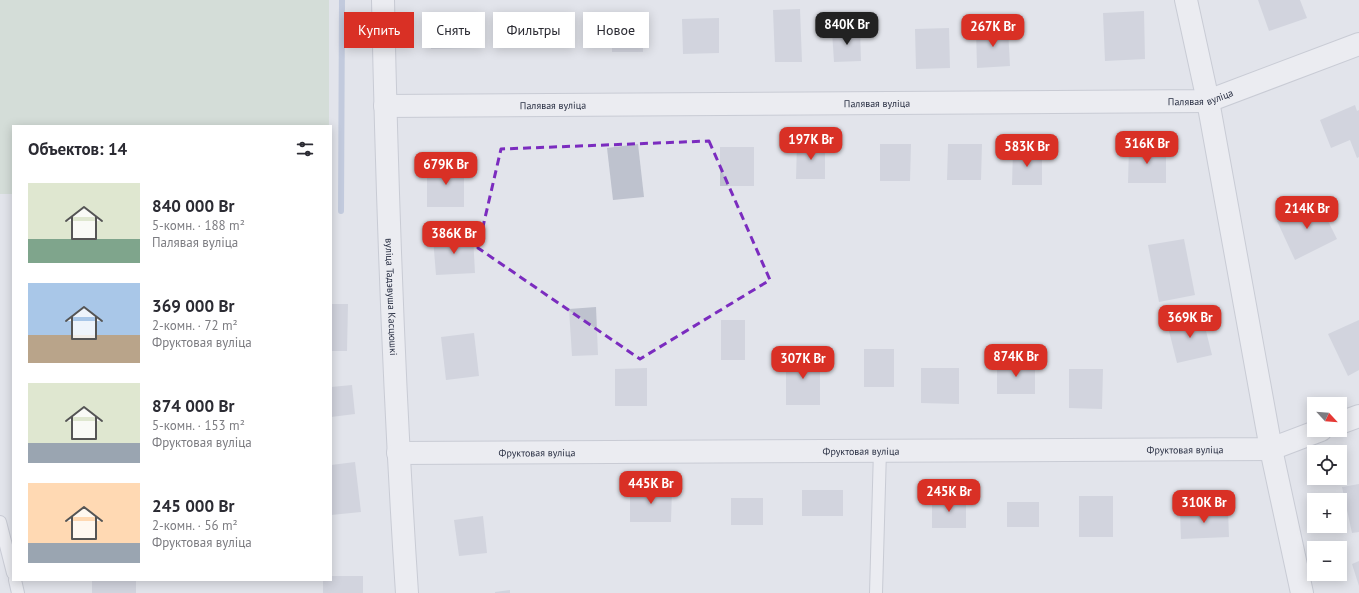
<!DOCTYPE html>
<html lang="ru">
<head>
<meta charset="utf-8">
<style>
	body { margin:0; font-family:"PT Sans",sans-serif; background:#f2f2f3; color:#2b2b33; height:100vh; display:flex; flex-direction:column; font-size:15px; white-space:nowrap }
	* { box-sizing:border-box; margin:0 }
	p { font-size:13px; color:#7c7c81 }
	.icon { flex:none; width:22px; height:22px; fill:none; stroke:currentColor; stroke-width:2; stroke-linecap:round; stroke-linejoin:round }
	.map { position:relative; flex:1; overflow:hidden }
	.side { position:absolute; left:12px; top:125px; width:320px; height:456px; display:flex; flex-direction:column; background:#fff; border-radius:0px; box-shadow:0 2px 10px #0003 }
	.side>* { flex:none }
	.top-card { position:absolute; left:344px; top:12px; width:380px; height:36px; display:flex; gap:8px }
	.needle { width:26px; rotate:116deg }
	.fabs { position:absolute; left:1307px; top:397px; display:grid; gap:8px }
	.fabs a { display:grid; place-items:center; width:40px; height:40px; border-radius:0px; background:#fff; box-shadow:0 2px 10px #0003; font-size:20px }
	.price { position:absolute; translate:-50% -34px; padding:0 9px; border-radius:8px; background:#d93025; color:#fff; font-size:13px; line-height:26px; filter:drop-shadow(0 1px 2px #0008) }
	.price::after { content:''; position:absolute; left:50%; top:24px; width:12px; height:9px; margin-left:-6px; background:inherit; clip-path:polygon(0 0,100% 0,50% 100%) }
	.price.selected { background:#222; color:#fff }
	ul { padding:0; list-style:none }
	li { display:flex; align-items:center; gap:12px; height:100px; padding:0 16px }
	li span { display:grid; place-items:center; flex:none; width:112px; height:80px; border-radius:0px; color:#555 }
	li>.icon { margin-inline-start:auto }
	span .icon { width:48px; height:48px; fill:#fffc; stroke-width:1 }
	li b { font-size:17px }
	h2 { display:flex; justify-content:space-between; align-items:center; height:48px; padding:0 16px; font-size:17px }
	.chip { padding:0 14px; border-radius:0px; background:#fff; box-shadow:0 2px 10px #0003; font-size:14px; line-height:36px }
	.chip.selected { background:#d93025; color:#fff }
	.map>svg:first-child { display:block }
	.green { fill:#c4d5c2 }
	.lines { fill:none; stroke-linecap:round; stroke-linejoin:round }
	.stream { stroke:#9baccc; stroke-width:6 }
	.building { fill:#bec2ce }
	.lane-casing { stroke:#aaaeb9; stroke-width:14 }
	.street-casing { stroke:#aaaeb9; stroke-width:24 }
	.lane { stroke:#f5f5f9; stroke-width:12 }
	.street { stroke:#f5f5f9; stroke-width:22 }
	.marked { fill:none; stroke:#7b2cbf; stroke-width:3; stroke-dasharray:8 5; stroke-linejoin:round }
	.labels { text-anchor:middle; stroke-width:4; stroke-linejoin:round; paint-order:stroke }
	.street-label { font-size:10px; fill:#292f43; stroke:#f1f3f8 }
</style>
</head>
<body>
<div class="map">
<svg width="1359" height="593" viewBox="0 0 1359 593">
	<rect width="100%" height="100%" fill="#e2e4eb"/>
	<path class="green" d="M0,0H329V126H13V194H0Z"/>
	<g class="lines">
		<path class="stream" d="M341,211L342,0"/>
	</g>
	<g class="building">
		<path d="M1258,0H1300L1307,18L1269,31Z"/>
		<path d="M800,9L802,62H775L773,10Z"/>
		<path d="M1144,11L1145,59L1105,61L1103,13Z"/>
		<path d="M431,12H473V48L431,49Z"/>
		<rect x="612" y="12" width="31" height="40"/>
		<path d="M719,18V53L683,54L682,19Z"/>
		<path d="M949,28L950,68L916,69L915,29Z"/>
		<path d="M1008,28L1010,66L977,68L976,29Z"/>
		<path d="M860,30L861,61L834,62L832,31Z"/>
		<path d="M1355,105L1357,111L1359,110V157L1357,158L1350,140L1331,148L1320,120Z"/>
		<path d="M797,143H825V179H796Z"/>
		<path d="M638,144L644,197L613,200L607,148Z"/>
		<path d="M880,144H911L910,181H880Z"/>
		<path d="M948,144H982L981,180H947Z"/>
		<rect x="720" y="147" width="34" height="39"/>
		<path d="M1129,147L1166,148V183H1128Z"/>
		<path d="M1013,150H1042V185H1012Z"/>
		<rect x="427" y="165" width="37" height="42"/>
		<path d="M1318,201L1337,239L1295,260L1277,221Z"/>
		<path d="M473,236L475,273L436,275L433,238Z"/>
		<path d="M1184,239L1195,295L1159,302L1148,245Z"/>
		<path d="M331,304H348L347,351H331Z"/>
		<path d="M596,307L598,355L572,356L569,309Z"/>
		<path d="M1202,315L1212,355L1177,363L1167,323Z"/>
		<rect x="721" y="320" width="24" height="40"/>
		<path d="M1359,320V370L1348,376L1328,334Z"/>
		<path d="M474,333L479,376L446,380L441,337Z"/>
		<rect x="864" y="349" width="30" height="38"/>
		<rect x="786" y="356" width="34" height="49"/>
		<rect x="997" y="363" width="38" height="31"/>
		<path d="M647,368V406H615V369Z"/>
		<path d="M921,368H959V404L921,403Z"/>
		<path d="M1069,369H1103L1102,409L1069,408Z"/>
		<path d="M352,385L355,414L331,417V387Z"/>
		<path d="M355,462L361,512L331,515V465Z"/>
		<path d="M1359,484V532L1352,533L1342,487Z"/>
		<path d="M630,489H672L671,522H630Z"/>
		<rect x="802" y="490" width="41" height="26"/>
		<rect x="1079" y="496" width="34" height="41"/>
		<rect x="731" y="498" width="32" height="27"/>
		<rect x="932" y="498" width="34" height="30"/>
		<rect x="1007" y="502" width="32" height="25"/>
		<path d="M1228,510L1229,537L1181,539L1180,512Z"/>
		<path d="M483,516L487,553L459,556L454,520Z"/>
		<path d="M1359,561V586L1352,564Z"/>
		<path d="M331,576H363V593H323V580H331Z"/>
		<rect x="92" y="580" width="44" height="13"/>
		<path d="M510,590V593H495V592Z"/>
	</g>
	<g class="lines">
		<defs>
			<g id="lane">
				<path d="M0,522L13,573"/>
				<path d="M15,580L18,593"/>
				<path d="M876,593L880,450"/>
			</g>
			<g id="street">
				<path id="s1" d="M383,0C387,198 394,396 407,593"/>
				<path d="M1186,0L1208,101L1271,449L1302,593"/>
				<path id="s2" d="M385,106L1208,101L1359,44"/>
				<path d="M1340,423L1359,416"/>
				<path id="s3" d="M398,453L1271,449L1321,430"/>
			</g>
		</defs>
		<use href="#lane" class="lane-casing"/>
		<use href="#street" class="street-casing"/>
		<use href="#lane" class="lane"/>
		<use href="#street" class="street"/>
	</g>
	<path d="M0 0H1359V593H0ZM709,141L770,280L640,359L478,248L501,149Z" fill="#e2e4eb" fill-opacity=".55" fill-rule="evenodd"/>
	<path class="marked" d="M709,141L770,280L640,359L478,248L501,149Z"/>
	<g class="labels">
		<g class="street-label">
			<text dy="4" stroke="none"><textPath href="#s2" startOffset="816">Палявая вуліца</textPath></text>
			<text dy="4" stroke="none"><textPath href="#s2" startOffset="492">Палявая вуліца</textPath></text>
			<text dy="4" stroke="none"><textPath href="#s2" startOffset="168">Палявая вуліца</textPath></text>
			<text dy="4" stroke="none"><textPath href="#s1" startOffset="297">вуліца Тадэвуша Касцюшкі</textPath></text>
			<text dy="4" stroke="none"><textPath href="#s3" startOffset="787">Фруктовая вуліца</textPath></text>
			<text dy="4" stroke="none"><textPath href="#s3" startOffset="463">Фруктовая вуліца</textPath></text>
			<text dy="4" stroke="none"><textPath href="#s3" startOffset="139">Фруктовая вуліца</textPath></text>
		</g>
	</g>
</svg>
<div class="fabs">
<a><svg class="needle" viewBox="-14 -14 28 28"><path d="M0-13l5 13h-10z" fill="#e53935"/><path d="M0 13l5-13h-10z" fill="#7c7c81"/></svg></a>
<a><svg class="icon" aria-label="locate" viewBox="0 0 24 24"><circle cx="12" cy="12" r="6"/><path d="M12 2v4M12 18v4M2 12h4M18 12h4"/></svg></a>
<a>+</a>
<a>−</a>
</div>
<b class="price selected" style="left:847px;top:46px">840K Br</b>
<b class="price" style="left:993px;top:48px">267K Br</b>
<b class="price" style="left:811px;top:161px">197K Br</b>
<b class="price" style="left:1147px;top:165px">316K Br</b>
<b class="price" style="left:1027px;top:168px">583K Br</b>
<b class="price" style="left:446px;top:186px">679K Br</b>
<b class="price" style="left:1307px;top:230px">214K Br</b>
<b class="price" style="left:454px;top:255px">386K Br</b>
<b class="price" style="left:1190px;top:339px">369K Br</b>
<b class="price" style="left:1016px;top:378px">874K Br</b>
<b class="price" style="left:803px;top:380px">307K Br</b>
<b class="price" style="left:651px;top:505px">445K Br</b>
<b class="price" style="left:949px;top:513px">245K Br</b>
<b class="price" style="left:1204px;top:524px">310K Br</b>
<div class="top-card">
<a class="chip selected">Купить</a>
<a class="chip">Снять</a>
<a class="chip">Фильтры</a>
<a class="chip">Новое</a>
</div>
<section class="side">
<h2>Объектов: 14<svg class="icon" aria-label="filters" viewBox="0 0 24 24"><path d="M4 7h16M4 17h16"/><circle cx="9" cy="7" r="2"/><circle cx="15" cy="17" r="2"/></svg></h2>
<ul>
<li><span style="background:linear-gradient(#dfe7d0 70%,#7fa58c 0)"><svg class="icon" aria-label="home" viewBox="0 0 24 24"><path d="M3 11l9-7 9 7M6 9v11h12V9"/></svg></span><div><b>840 000 Br</b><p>5-комн. · 188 m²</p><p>Палявая вуліца</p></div></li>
<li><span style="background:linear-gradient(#a9c7e8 65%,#b9a48a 0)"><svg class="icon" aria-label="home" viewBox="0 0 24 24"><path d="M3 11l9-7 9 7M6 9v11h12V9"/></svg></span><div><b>369 000 Br</b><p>2-комн. · 72 m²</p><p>Фруктовая вуліца</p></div></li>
<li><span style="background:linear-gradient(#dfe7d0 75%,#9aa5b1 0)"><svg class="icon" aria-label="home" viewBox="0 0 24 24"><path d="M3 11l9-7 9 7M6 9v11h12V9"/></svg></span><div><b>874 000 Br</b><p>5-комн. · 153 m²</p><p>Фруктовая вуліца</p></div></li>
<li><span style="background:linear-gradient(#ffd9b3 75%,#9aa5b1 0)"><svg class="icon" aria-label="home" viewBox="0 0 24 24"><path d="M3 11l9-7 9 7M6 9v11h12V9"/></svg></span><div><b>245 000 Br</b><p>2-комн. · 56 m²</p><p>Фруктовая вуліца</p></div></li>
</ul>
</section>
</div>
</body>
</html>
